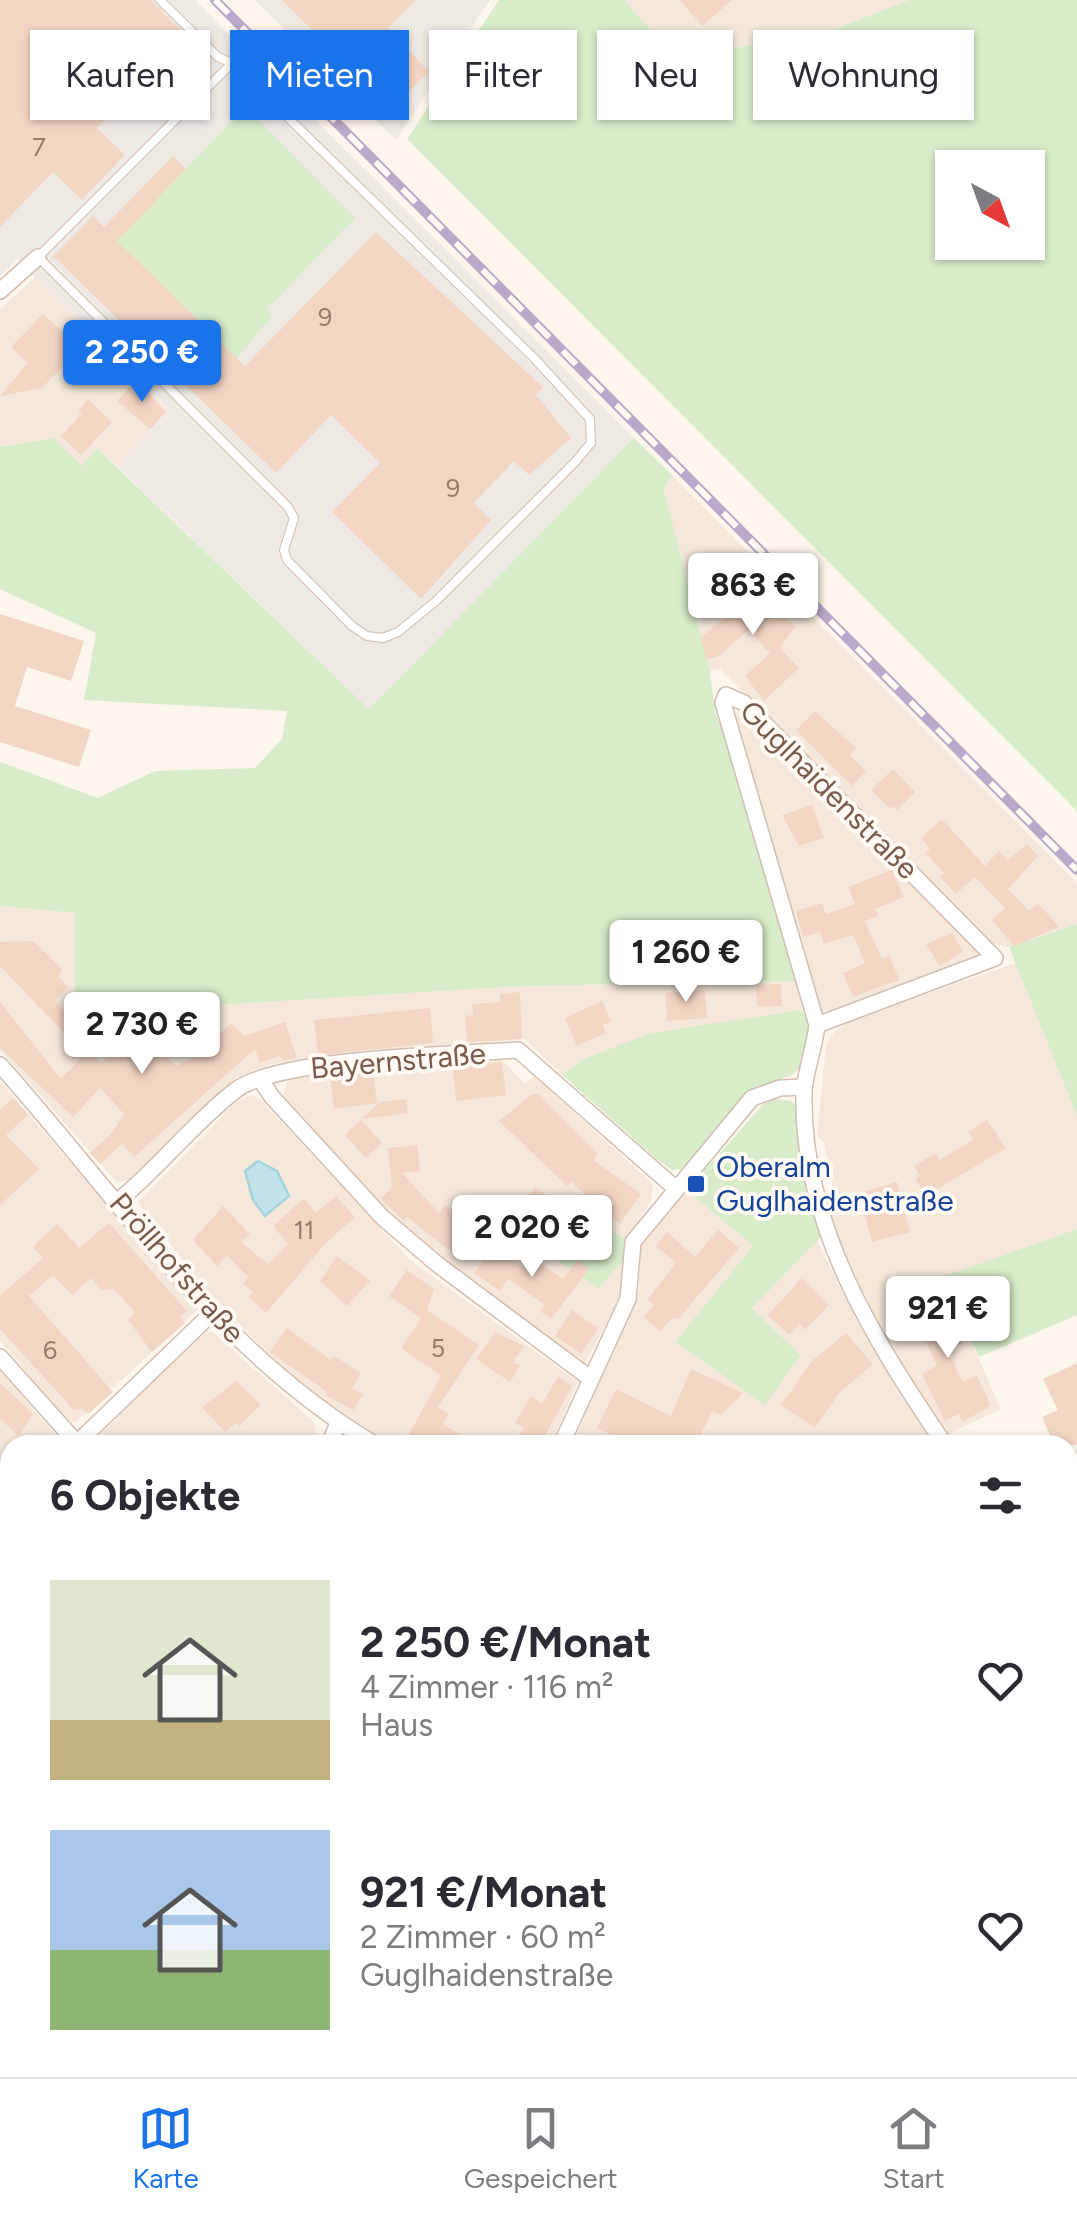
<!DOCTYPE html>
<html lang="de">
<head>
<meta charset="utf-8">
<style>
	body { margin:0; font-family:Figtree,sans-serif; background:#f2f2f3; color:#2b2b33; height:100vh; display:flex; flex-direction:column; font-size:38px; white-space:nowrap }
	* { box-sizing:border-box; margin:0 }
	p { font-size:32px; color:#7c7c81 }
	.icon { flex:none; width:55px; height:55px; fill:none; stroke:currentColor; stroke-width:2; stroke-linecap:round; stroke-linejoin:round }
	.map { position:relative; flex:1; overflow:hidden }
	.details { position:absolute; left:0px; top:1435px; width:1078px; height:642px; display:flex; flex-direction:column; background:#fff; border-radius:30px 30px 0 0; box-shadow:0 2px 8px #0004 }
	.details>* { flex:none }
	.banner { position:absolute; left:30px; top:30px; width:1018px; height:90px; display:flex; gap:20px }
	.needle { width:65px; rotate:139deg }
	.buttons { position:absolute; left:935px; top:150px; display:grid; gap:20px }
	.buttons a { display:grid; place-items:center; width:110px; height:110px; border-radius:0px; background:#fff; box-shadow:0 2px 8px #0004; font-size:50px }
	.price { position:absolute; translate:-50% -85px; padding:0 22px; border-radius:10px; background:#fff; color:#222; font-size:32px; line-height:65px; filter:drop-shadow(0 2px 5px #0008) }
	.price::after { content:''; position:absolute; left:50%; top:60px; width:30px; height:22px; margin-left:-15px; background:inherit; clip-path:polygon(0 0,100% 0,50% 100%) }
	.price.current { background:#1a73e8; color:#fff }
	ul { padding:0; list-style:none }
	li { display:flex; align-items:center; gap:30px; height:250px; padding:0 50px }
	li span { display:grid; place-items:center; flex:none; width:280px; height:200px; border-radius:0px; color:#555 }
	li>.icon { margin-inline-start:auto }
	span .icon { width:120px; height:120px; fill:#fffc; stroke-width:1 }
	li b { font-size:42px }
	h2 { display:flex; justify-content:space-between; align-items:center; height:120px; padding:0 50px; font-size:42px }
	.tag { padding:0 35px; border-radius:0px; background:#fff; box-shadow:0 2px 8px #0004; font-size:35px; line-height:90px }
	.tag.current { background:#1a73e8; color:#fff }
	.tab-bar { display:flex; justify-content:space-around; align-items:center; height:140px; border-top:2px solid #e1e1e2; background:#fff; font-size:28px; color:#7c7c81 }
	.tab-bar a { display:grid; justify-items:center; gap:5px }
	.tab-bar .current { color:#1a73e8 }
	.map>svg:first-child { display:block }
	.residential { fill:#f5e8da }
	.industrial { fill:#efe9e4 }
	.green { fill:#d8ecc9; fill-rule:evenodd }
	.water { fill:#bfe3e8; stroke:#a5d3da; stroke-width:2.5 }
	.building { fill:#f3d5c3 }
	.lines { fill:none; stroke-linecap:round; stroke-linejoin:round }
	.service-casing { stroke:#d1beb0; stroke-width:10 }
	.minor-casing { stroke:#d1beb0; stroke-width:18 }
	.secondary-casing { stroke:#d6c0b0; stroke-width:25 }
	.service { stroke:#fff; stroke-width:8 }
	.minor { stroke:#fff; stroke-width:15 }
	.secondary { stroke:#fff; stroke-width:22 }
	.rail-casing { stroke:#b9a8c9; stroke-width:10 }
	.rail { stroke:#fffaf3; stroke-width:6; stroke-dasharray:19; stroke-linecap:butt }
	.transit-dot { fill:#1a4fb4; stroke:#fffaf3; stroke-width:4 }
	.labels { text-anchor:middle; stroke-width:8; stroke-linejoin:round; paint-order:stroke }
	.number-label { font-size:25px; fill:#987a6a }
	.street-label { font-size:30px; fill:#7a5c4d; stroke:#fffaf3 }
	.transit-label { font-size:30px; fill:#164399; stroke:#fffaf3; text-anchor:start }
</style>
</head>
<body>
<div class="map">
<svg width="1077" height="2077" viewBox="0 0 1077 2077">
	<rect width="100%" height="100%" fill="#fdf6ec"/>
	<g class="residential">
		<path d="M624,0H909L835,29L676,59Z"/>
		<path d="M36,277L169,411L117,466L97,448L82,467L53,438L0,447V309Z"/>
		<path d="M672,475L1077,883V924L1009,947L990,943L720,669L710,671L664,489Z"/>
		<path d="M739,711H743L981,954L822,1013L734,718Z"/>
		<path d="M0,906L75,913V1006L216,1005L523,986L797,981L802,1010L706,1027L581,1060L562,1075L525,1039L272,1064L236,1078L133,1180L117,1182L0,1050Z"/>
		<path d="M1016,963L1077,1116V1229L943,1277L1001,1409L946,1435L869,1309L834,1236L828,1206L835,1197L824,1143L817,1135L826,1045L834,1032L852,1020Z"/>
		<path d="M501,1059L525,1084L534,1076L653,1184L651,1201L625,1240L624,1287L617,1304L585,1363L456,1273L396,1223L283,1096L289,1077Z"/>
		<path d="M0,1081L197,1310L75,1423L65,1418L0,1341Z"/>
		<path d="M251,1095L260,1099L410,1260L578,1382L551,1445H392L307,1392L207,1291L138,1202L236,1102Z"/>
		<path d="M687,1190L753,1246L676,1343L765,1404L801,1355L752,1308L817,1241L855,1317L939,1445H572L639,1292L640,1248Z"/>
		<path d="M211,1331L314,1422L318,1445H90L197,1338Z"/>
		<path d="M0,1371L62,1442L10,1445V1571L0,1556Z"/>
		<path d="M1068,1809L1077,1812V2049L1068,2040Z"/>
		<path d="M1068,2067L1077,2077H763L766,2068Z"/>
		<path d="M153,2068L176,2072L180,2068H275L283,2077H147Z"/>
		<path d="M320,2068H638L644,2070L643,2077H328Z"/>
	</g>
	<g class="industrial">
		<path d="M0,0H195L634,438L369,709L117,466L169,411L17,259L0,276Z"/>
		<path d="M255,0H490L396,140Z"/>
	</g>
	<g class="green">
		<path d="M499,0H624L677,59L835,29L909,0H1077V811L407,139ZM952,168H1028V242H952Z"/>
		<path d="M245,107L355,218L267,309L273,315L237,358L117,241Z"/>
		<path d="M53,438L82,466L97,448L369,709L634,438L672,475L664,489L710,671L715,712L745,789L797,981L523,986L216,1005L75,1006V913L0,906V762L98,798L155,771L255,768L282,739L287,711L84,700L96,633L0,589V447Z"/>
		<path d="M1077,924V1116L1009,947Z"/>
		<path d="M802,1010L811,1029L806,1061L792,1075L755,1088L682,1169L672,1170L658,1160L562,1075L581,1060L651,1033Z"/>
		<path d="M769,1098L792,1101L798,1110L821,1237L752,1308L801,1355L765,1405L675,1342L753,1246L687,1190Z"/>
		<path d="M574,1201L625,1240L622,1262L598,1289L540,1247Z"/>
		<path d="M1077,1229V1315L979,1357L942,1277Z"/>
		<path d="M0,1556L10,1571V1776L0,1768Z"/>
		<path d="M1077,1603V1768L1068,1736V1605Z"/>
	</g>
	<path class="water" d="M258,1161L277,1171L289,1196L265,1216L253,1200L245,1171Z"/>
	<g class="building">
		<path d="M0,0H150L208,58L178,89L155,67L97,128L125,155L82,200L53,172L0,227Z"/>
		<path d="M282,0H416L388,28L429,72L404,96L362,54L349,67Z"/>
		<path d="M680,0H732L702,26Z"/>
		<path d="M173,156L186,169L117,241L245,366L376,232L543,387L536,395L571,438L529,475L514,461L474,503L491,520L421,599L332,512L380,463L331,415L276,473L53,256L93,216L104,227Z"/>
		<path d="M43,314L73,341L66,348L74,355L42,388L0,396L28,363L11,347Z"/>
		<path d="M136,380L166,412L150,429L117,401Z"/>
		<path d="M88,399L112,422L81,455L61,436L82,414L78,411Z"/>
		<path d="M742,582L776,618L782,613L795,627L780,648L799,668L764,701L745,676L770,653L748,630L719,656L706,659L701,637L728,615L718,604Z"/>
		<path d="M0,614L84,641L71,681L27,667L15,706L91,730L79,767L0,742Z"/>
		<path d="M815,711L856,748L850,755L866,771L852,786L796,730Z"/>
		<path d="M893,769L915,792L897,810L893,806L890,809L871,790Z"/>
		<path d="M812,805L824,838L799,846L782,815Z"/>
		<path d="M942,819L985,866L999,851L1008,860L1027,844L1038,856L1008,889L1029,911L1038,903L1059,927L1014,946L992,920L1005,908L975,877L956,894L940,877L944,873L925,853L930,849L921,838Z"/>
		<path d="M892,870L904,897L875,909L878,916L865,921L882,959L890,956L899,980L853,997L843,973L865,963L853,935L824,944L820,932L803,937L796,911L822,903L826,914L855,904L848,887Z"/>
		<path d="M952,933L963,951L940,966L926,944Z"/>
		<path d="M33,941L63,970L58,976L68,987L55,1001L82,1030L68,1037L0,966V942Z"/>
		<path d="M781,984L782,1006L757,1007L756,985Z"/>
		<path d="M705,990L707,1018L667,1021L665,993Z"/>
		<path d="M520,992L522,1039L467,1042L465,1016L473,1015L472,1004L500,1002V994Z"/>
		<path d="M602,1001L611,1021L603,1025L606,1033L577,1046L565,1018Z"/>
		<path d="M0,1002L61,1079L89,1050L101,1063L138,1027L176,1066L196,1056L231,1023L244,1036L285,1022L297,1058L282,1061L280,1056L260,1063L255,1049L134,1157L122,1144L100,1164L90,1153L111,1134L124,1114L100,1088L73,1117L0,1048Z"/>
		<path d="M430,1008L433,1043L318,1055L314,1020Z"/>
		<path d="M502,1062L506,1095L456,1101L453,1068Z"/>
		<path d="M373,1071L377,1103L334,1109L330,1076Z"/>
		<path d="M532,1094H538L598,1154L593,1160L641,1194L620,1224L571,1182L567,1186L499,1121Z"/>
		<path d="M13,1098L28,1115L6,1135L39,1169L0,1205V1110Z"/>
		<path d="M406,1099L408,1113L362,1119L380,1102Z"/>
		<path d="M361,1120L382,1143L366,1158L345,1135Z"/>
		<path d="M987,1120L1006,1148L926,1196L915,1178L920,1176L914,1166L936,1153L940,1160L974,1139L968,1132Z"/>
		<path d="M417,1145L420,1171L402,1173L439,1213L445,1205L473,1227L453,1253L407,1217L404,1221L381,1199L392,1187L388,1148Z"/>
		<path d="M897,1182L910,1232L872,1242L859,1193Z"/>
		<path d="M535,1187L553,1200L550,1204L556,1208L538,1232L515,1216Z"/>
		<path d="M336,1196L355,1217L325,1244L266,1313L249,1297L253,1292L243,1284L248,1277L227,1256L217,1266L193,1240L223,1206L250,1234L241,1242L268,1264L288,1244L273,1226L304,1198L316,1213Z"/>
		<path d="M109,1223L187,1311L180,1317L185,1323L152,1352L128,1320L134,1314L132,1309L114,1289L102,1290L91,1278L72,1295L53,1275L29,1296L113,1392L88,1414L82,1408L74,1410L0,1329V1296L43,1258L33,1247L57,1224L79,1248Z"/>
		<path d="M718,1230L739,1248L679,1318L671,1319L660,1331L643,1317L654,1305L648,1299L676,1263L656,1246L667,1232L695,1257Z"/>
		<path d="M493,1247L532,1274L540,1263L563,1279L577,1260L589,1269L551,1319L540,1311L545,1305L508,1279L500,1291L474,1273Z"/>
		<path d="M337,1256L370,1281L347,1306L320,1281Z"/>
		<path d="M407,1270L434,1289L427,1310L479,1345L438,1407L449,1414L443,1424L477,1445H403L441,1376L401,1348L421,1318L389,1296Z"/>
		<path d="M802,1278L829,1305L805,1330L800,1324L789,1335L768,1315Z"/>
		<path d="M940,1281L962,1343L947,1350L963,1382L977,1376L991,1406L962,1422L959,1414L945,1421L922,1374L937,1366L919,1325L931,1320L918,1292Z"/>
		<path d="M572,1310L598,1328L581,1354L555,1336Z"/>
		<path d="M287,1328L331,1360L334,1356L361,1373L352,1388L363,1394L353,1410L325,1395L327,1392L270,1352Z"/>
		<path d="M495,1332L524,1346L513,1362L520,1366L510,1382L476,1359Z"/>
		<path d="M846,1333L873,1364L839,1393L815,1428L781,1405L813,1360Z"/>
		<path d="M1077,1363V1445H1054L1042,1417L1058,1410L1043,1379Z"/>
		<path d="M691,1369L743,1393L721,1415L712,1411L696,1445H655L639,1438L636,1445H612L616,1437L597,1428L616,1389L671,1416Z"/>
		<path d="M558,1377L572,1386L540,1445H514L524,1428L515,1423L531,1396L542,1403Z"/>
		<path d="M236,1381L261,1405L239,1426L235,1423L225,1432L202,1407Z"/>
		<path d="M0,1383L33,1414L19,1436L0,1419Z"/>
	</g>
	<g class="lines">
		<defs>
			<path id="service" d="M160,0L218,57L232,63L534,358L590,419L591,443L575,462L436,601L398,632L383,638L367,636L352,626L287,560L284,550L294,518L288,507L38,257L232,63"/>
			<g id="minor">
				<path d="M0,291L38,257"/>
				<path d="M817,1025L995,958L744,703L726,695L723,703L817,1025C815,1046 804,1076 804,1093C801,1225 874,1340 945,1445"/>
				<path d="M0,1065C120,1199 218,1352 376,1445"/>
				<path d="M260,1079L272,1097L383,1218L437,1264L591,1379"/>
				<path d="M118,1201C160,1167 193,1123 236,1090C278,1058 460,1054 518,1050L675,1188"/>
				<path d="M0,1357L76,1442"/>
				<path d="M75,1445L210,1315"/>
				<path d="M329,1445L338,1423"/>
				<path d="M561,1445L628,1299L633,1242L752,1098L780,1088L804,1087"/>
				<path d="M1068,1760L1076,1783L1068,1788"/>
				<path d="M1068,2054L1077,2063"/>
				<path d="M35,2077L38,2068"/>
				<path d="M648,2077L649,2068"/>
			</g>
			<g id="secondary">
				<path d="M0,1833L10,1839"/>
				<path d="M298,2068L305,2077"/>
			</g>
		</defs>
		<use href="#service" class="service-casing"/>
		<use href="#minor" class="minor-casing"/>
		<use href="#secondary" class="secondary-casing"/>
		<use href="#service" class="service"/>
		<use href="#minor" class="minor"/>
		<use href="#secondary" class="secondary"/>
		<defs>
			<path id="rail" d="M215,0L1077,870"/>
		</defs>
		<use href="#rail" class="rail-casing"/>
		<use href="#rail" class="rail"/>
	</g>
	<rect class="transit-dot" x="686" y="1174" width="20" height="20" rx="5"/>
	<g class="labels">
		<g class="number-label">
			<text x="39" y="156">7</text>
			<text x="325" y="326">9</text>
			<text x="453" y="497">9</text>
			<text x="304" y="1239">11</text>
			<text x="438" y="1357">5</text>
			<text x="50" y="1359">6</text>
		</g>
		<g class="street-label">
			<text transform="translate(829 790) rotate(45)" y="10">Guglhaidenstraße</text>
			<text transform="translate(398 1061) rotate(-5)" y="10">Bayernstraße</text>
			<text transform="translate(177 1268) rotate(49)" y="10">Pröllhofstraße</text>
		</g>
		<g class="transit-label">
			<text x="716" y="1177">Oberalm<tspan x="716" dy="34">Guglhaidenstraße</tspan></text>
		</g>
	</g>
</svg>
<div class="buttons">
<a><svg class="needle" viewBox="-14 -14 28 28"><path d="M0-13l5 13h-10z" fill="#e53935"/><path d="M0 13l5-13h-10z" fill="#7c7c81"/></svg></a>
</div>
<b class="price current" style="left:142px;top:405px">2 250 €</b>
<b class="price" style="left:753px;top:638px">863 €</b>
<b class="price" style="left:686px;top:1005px">1 260 €</b>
<b class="price" style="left:142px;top:1077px">2 730 €</b>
<b class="price" style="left:532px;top:1280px">2 020 €</b>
<b class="price" style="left:948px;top:1361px">921 €</b>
<div class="banner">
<a class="tag">Kaufen</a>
<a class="tag current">Mieten</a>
<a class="tag">Filter</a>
<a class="tag">Neu</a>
<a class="tag">Wohnung</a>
</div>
<section class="details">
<h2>6 Objekte<svg class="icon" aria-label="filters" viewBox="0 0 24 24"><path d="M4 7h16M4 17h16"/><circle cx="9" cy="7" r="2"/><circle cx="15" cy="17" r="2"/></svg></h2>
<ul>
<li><span style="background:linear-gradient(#dfe7d0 70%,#c2b280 0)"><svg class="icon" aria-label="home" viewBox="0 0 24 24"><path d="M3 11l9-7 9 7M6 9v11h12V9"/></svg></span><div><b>2 250 €/Monat</b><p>4 Zimmer · 116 m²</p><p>Haus</p></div><svg class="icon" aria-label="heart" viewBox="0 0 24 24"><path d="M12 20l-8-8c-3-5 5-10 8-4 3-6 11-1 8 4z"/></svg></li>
<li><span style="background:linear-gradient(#a9c7e8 60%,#8fb573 0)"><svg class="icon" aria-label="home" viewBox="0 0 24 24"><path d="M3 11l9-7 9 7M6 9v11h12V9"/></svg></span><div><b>921 €/Monat</b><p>2 Zimmer · 60 m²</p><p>Guglhaidenstraße</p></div><svg class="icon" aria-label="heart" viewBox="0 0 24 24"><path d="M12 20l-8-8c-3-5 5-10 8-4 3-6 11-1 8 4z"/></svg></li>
</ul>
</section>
</div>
<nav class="tab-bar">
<a class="current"><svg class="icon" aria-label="map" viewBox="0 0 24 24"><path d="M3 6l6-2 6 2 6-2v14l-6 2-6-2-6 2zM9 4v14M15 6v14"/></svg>Karte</a>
<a><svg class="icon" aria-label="saved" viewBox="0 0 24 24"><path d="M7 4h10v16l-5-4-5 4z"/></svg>Gespeichert</a>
<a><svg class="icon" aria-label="home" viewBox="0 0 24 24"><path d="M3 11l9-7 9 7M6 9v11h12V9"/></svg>Start</a>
</nav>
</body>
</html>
